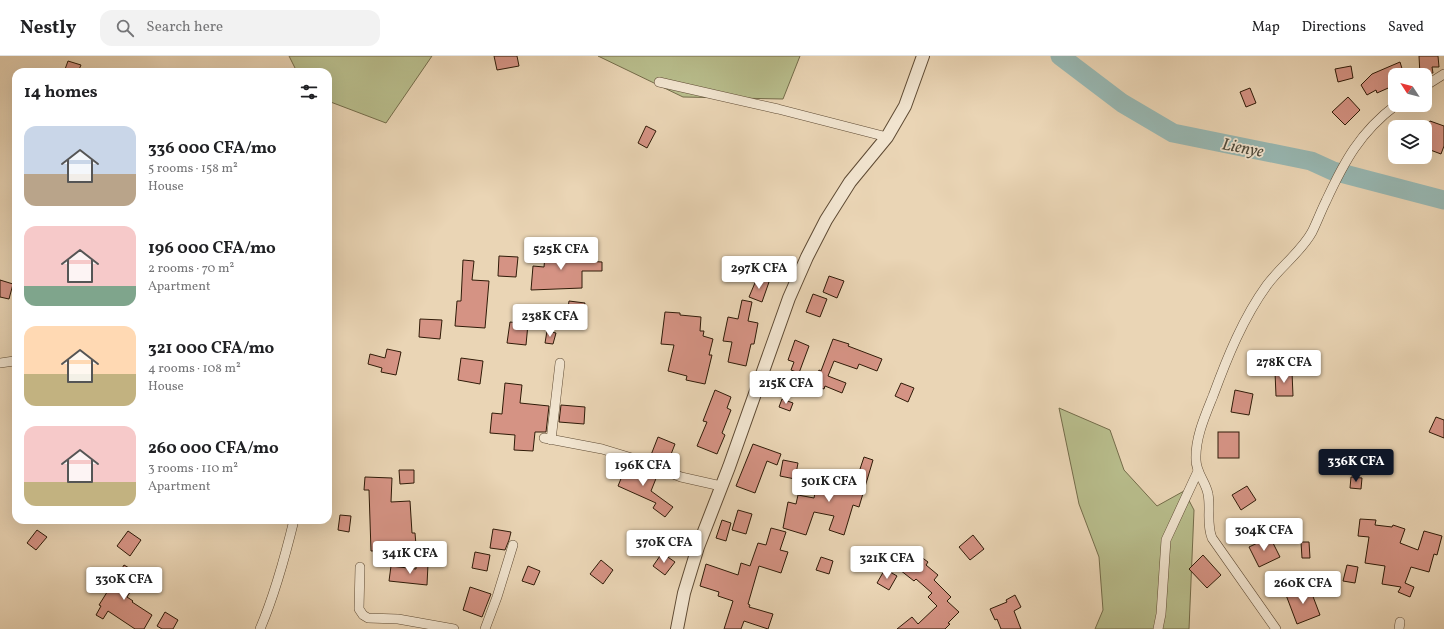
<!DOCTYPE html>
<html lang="en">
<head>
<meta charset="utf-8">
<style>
	body { margin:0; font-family:Vollkorn,serif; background:#f2f2f2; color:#202124; height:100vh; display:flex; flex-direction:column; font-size:15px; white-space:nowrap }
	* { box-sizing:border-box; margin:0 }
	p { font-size:13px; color:#757577 }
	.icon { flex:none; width:22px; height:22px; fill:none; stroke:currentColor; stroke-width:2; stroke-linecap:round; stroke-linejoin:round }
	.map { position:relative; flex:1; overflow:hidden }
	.sheet { position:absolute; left:12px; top:12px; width:320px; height:456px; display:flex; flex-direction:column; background:#fff; border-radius:12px; box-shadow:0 4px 16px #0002 }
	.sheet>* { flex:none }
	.needle { width:26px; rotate:306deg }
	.controls { position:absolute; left:1388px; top:12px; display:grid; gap:8px }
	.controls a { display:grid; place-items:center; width:44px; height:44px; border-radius:8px; background:#fff; box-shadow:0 4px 16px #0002; font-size:20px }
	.price { position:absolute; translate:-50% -34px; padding:0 9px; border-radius:4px; background:#fff; color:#222; font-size:13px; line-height:26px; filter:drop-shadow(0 1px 2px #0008) }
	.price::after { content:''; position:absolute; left:50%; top:24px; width:12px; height:9px; margin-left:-6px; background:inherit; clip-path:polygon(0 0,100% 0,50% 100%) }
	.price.current { background:#111827; color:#fff }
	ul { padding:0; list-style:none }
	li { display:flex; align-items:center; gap:12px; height:100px; padding:0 12px }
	li span { display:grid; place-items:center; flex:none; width:112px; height:80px; border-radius:12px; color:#555 }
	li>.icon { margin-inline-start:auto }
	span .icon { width:48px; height:48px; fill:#fffc; stroke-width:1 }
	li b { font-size:17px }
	h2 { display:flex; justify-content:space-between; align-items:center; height:48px; padding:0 12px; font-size:17px }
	header { display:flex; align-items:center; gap:24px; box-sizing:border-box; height:56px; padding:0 20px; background:#fff; border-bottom:1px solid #e0e0e0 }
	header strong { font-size:19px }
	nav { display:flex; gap:22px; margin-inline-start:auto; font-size:14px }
	.search { width:280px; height:36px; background:#f2f2f2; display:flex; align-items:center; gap:10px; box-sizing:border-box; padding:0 14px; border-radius:12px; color:#757577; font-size:15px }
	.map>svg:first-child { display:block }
	.green { fill:#b8bd8c; stroke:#746c4a }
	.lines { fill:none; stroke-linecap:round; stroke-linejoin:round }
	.river { stroke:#98b8b3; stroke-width:19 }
	.building { fill:#d59384; stroke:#2f1b08 }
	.minor-casing { stroke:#5e4a33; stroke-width:10 }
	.tertiary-casing { stroke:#5e4a33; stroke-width:14 }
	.minor { stroke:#f1e4cf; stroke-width:9 }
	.tertiary { stroke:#f1e4cf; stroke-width:12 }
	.labels { text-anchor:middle; stroke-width:3.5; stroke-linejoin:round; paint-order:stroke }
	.water-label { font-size:17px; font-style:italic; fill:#4e4a3b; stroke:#f1e4cf }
</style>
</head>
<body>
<header>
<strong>Nestly</strong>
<div class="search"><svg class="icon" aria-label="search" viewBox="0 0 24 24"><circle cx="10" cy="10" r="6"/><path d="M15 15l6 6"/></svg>Search here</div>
<nav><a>Map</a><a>Directions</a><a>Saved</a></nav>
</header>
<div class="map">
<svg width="1444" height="573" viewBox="0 0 1444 573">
	<rect width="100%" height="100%" fill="#ead5b5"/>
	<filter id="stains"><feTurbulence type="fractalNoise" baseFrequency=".005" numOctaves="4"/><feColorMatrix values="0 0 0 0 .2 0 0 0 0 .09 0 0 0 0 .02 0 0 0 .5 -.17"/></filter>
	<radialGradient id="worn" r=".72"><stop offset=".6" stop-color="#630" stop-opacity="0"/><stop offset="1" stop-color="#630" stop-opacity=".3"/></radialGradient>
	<g class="green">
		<path d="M289,0H432L386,67L328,45V16H297Z"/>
		<path d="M598,0H800L783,43L683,41Z"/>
		<path d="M1059,352L1110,374L1124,414L1157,450L1184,435L1194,454L1189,573H1095L1103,554L1099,501L1079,448Z"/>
	</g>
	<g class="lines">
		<path class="river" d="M1060,0L1122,47L1173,77L1311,105L1333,115L1444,144"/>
	</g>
	<g class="building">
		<path d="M494,0H517L519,10L497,14Z"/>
		<path d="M1419,0H1438L1439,11H1432L1433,17L1420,19Z"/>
		<path d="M68,5L81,9L78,16H64Z"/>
		<path d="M1400,6L1404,19H1395V29L1377,37L1376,34L1367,39L1361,29L1372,18Z"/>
		<path d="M1351,10L1353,22L1338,26L1335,13Z"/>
		<path d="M1250,32L1256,47L1246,51L1240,36Z"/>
		<path d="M1348,41L1360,54L1345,69L1332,56Z"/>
		<path d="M1430,65L1444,70V90L1441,98L1425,92V79Z"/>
		<path d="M646,70L656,75L647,92L638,87Z"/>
		<path d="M546,189L565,190L563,205L583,198L585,205L602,206V215H582V232L531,234L533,210L544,211Z"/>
		<path d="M499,200L518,201L516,221L498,220Z"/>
		<path d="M463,204L474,205L472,224L489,225L485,272L455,270L457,245H461Z"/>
		<path d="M829,220L844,225L837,242L823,236Z"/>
		<path d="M757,222L769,226L762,246L749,241Z"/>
		<path d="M0,224L13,228L9,243L0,241Z"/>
		<path d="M813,238L827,243L820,261L806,256Z"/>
		<path d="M742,244L752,246L748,265L758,267L754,288H751L746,310L728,306L732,286L723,285L728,261L738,263Z"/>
		<path d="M569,245L585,247L582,262L567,260Z"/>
		<path d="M665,256L680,257V259L701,261L700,275H704L703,280L713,283L709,299H712L705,328L686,324L687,320L668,315L674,289L661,288Z"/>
		<path d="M420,263L442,264L440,283L419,281Z"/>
		<path d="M510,266L528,268L526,289L507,287Z"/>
		<path d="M547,275L556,277L553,288L545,287Z"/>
		<path d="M833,283L849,288L848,290L882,303L877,315L859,308L857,313L834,305L828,320L846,327L842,337L825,330L824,333L813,329L819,314L821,315Z"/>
		<path d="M795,284L809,290L799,317L791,314L794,306L788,304Z"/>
		<path d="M387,293L401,296L396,319L381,316L382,312L368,308L370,298L385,302Z"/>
		<path d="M461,302L483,305L480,328L458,324Z"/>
		<path d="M1275,316H1292L1293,340H1276Z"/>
		<path d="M505,327L522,329L520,347L549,350L546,376H535L533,395L514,394L515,379L490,377L492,357L502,358Z"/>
		<path d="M901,327L914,332L908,346L895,340Z"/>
		<path d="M715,334L731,341L727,352L731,354L722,377L725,379L717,398L697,390L707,366L703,365Z"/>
		<path d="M1235,334L1253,338L1249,359L1231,356Z"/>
		<path d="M782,343L793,347L790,355L779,351Z"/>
		<path d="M561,349L585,351L584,368L559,366Z"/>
		<path d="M1436,361L1444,364V382L1429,376Z"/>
		<rect x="1218" y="376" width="21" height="26"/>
		<path d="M658,381L675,388L668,406L651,399Z"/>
		<path d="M753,388L781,398L777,409L767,405L755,437L736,430Z"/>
		<path d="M864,401L873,404L859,451L853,449L844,479L829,474L834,460L814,456L806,479L783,472L788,446L796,448L798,439L814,442L818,421L850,428L851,423L856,425Z"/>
		<path d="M783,404L798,407L795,423L780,420Z"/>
		<path d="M627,408L657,420L651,435L673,451L665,461L653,452L656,447L618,430Z"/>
		<path d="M399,414H414V427L400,428Z"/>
		<path d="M365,421L392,422L391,446L410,445L412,477H415L416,489L404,490V494L371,495L369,434H364Z"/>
		<path d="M1351,421L1362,422L1361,433L1350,432Z"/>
		<path d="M1247,430L1256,444L1241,454L1232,439Z"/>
		<path d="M738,454L752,458L746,478L732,474Z"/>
		<path d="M340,459L351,460L349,476L338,474Z"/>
		<path d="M1360,463L1376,464L1375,469L1392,471L1393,469L1405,473L1400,487L1418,494L1424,475L1442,480L1437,499L1434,498L1429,516L1411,511L1405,527L1414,531L1410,541L1398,536L1401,531L1382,528L1385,510L1365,507L1369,481L1358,480Z"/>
		<path d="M722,464L731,467L726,485L716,482Z"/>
		<path d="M771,472L786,476L780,494L788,496L781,517L759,510L748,548L750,549L749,551L773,558L768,573L744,565L741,573H724L733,545L718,540L719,536L700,530L706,508L738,519L741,507L750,510L758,487L766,489Z"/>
		<path d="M493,473L511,476L509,484L505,494L490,492Z"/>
		<path d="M37,474L47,481L36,494L27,487Z"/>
		<path d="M128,475L141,484L130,500L117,490Z"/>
		<path d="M973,479L984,493L970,504L959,491Z"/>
		<path d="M1270,481L1280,501L1259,511L1249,491Z"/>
		<path d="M1301,486H1309L1310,502H1302Z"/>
		<path d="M913,495L928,506L926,509L938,519L934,524L951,541L947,545L959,556L948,567L950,568L945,573H897L912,561L918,568L937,550L928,541L932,537L916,523L914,525L900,514Z"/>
		<path d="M475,496L490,499L487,515L472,512Z"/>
		<path d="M662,497L675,506L665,519L653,510Z"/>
		<path d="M1203,499L1221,519L1207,532L1189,513Z"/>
		<path d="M821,501L833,505L829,518L816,514Z"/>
		<path d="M601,504L613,514L603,528L590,518Z"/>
		<path d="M416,508H428L427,529L389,525L391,510L416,513Z"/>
		<path d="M124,509L141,519L127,541L133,545L132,546L152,559L144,573H135L108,555L103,563L96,559L101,550L99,549Z"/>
		<path d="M1347,509L1358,511L1355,527L1343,525Z"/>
		<path d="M528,510L540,515L534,529L522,525Z"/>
		<path d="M885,513L897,520L889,534L877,527Z"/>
		<path d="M1309,530L1320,559L1297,568L1286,539Z"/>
		<path d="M470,531L491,538L482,561L463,554Z"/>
		<path d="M1015,539L1021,551L1014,555L1021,573H1001L997,563L995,564L990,553L1007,546L1006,544Z"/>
		<path d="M165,556L178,564L173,573H162L157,570Z"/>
	</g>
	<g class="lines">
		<defs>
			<g id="minor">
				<path d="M659,26L778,53L887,81"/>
				<path d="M1425,30L1444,18"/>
				<path d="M0,307L14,305L16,303"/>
				<path d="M544,382L602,393L635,403L681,421L721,430"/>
				<path d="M551,384L560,307"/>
				<path d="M360,511L359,553L363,559L368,562L398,563L454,573"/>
				<path d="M260,573C275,538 285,501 294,464"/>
				<path d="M485,573L497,541L513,489"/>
				<path d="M1158,573L1161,558L1166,484L1198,415"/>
				<path d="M1276,573L1212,482C1206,467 1211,453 1208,438C1206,426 1196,417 1196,404C1195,382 1205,360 1213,340C1227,302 1243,262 1267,229C1281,210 1301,196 1312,176C1317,166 1321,155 1326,145C1344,106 1360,76 1396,49"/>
				<path d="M1399,573L1400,566"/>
			</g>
			<path id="tertiary" d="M677,573L684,537L698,491L729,411L789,242L807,201L826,164L850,126L887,81L905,50L923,0"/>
		</defs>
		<use href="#minor" class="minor-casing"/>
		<use href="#tertiary" class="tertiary-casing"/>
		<use href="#minor" class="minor"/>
		<use href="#tertiary" class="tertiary"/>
	</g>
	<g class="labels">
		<g class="water-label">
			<text transform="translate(1243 91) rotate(11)" y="6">Lienye</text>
		</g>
	</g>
	<rect width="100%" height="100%" filter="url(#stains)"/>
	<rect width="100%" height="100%" fill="url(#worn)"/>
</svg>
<div class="controls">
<a><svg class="needle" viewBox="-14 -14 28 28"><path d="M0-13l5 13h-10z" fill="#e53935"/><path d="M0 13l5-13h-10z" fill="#757577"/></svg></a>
<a><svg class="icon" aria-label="layers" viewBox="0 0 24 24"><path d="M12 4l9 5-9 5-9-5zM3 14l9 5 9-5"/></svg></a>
</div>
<b class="price" style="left:561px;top:215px">525K CFA</b>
<b class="price" style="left:759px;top:234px">297K CFA</b>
<b class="price" style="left:550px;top:282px">238K CFA</b>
<b class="price" style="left:1284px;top:328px">278K CFA</b>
<b class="price" style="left:786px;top:349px">215K CFA</b>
<b class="price current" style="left:1356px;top:427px">336K CFA</b>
<b class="price" style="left:643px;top:431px">196K CFA</b>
<b class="price" style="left:829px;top:447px">501K CFA</b>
<b class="price" style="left:1264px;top:496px">304K CFA</b>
<b class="price" style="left:664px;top:508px">370K CFA</b>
<b class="price" style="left:410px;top:519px">341K CFA</b>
<b class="price" style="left:887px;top:524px">321K CFA</b>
<b class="price" style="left:124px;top:545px">330K CFA</b>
<b class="price" style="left:1303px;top:549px">260K CFA</b>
<section class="sheet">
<h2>14 homes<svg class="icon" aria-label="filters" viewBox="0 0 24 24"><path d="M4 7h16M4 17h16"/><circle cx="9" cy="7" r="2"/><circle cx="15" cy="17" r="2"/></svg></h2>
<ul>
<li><span style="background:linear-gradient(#c9d6e8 60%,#b9a48a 0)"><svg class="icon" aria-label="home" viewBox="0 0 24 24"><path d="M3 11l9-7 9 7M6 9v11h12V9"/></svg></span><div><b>336 000 CFA/mo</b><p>5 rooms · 158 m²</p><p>House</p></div></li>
<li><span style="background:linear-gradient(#f6c9c9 75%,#7fa58c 0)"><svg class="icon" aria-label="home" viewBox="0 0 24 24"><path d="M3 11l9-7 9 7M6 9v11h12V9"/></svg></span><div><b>196 000 CFA/mo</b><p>2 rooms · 70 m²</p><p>Apartment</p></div></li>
<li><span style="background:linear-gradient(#ffd9b3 60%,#c2b280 0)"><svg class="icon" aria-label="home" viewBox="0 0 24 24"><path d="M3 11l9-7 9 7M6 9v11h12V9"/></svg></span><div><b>321 000 CFA/mo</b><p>4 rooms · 108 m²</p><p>House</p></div></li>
<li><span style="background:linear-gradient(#f6c9c9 70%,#c2b280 0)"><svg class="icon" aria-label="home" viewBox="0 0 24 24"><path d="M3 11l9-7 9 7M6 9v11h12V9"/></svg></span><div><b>260 000 CFA/mo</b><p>3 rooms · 110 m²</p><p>Apartment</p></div></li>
</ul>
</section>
</div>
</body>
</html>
